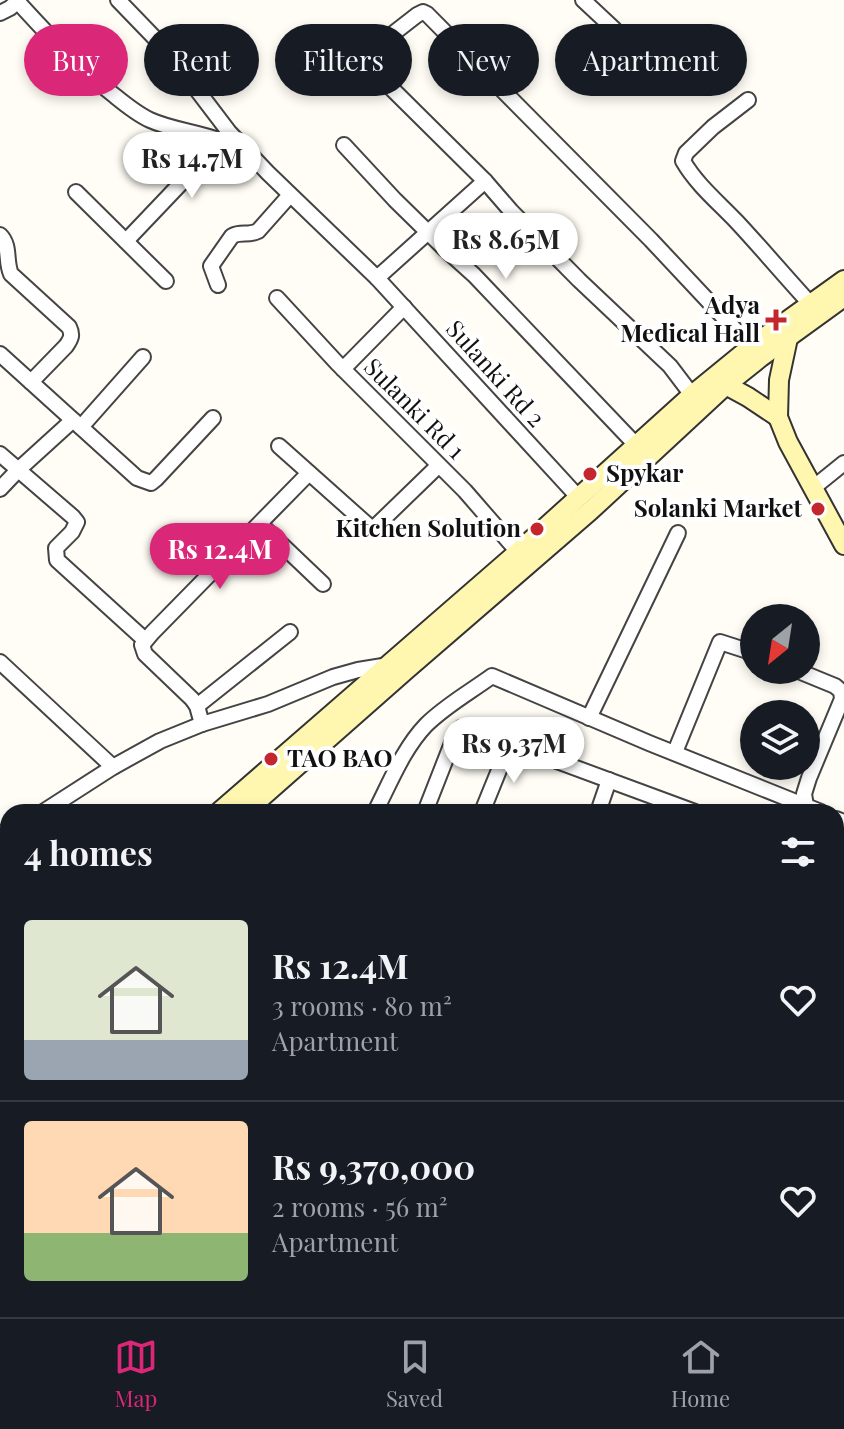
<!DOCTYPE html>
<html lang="en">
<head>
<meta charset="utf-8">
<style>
	body { margin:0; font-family:"Playfair Display",serif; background:#242831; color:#f1f3f6; height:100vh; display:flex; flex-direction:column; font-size:30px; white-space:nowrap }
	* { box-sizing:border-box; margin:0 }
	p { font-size:26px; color:#9ea1a6 }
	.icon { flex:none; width:44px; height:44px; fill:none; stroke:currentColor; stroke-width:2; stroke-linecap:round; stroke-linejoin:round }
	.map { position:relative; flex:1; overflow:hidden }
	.drawer { position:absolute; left:0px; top:804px; width:844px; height:514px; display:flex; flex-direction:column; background:#171b24; border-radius:24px 24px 0 0; box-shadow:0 4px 12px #0003 }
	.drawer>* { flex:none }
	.banner { position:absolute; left:24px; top:24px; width:796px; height:72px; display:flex; gap:16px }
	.needle { width:52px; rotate:210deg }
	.controls { position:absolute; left:740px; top:604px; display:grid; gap:16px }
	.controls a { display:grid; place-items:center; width:80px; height:80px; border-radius:50%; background:#171b24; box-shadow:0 4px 12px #0003; font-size:40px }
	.price { position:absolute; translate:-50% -68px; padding:0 18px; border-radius:28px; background:#fff; color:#222; font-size:26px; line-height:52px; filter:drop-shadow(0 2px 4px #0008) }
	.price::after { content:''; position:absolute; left:50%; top:48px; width:24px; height:18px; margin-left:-12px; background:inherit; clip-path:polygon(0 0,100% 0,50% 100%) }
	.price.selected { background:#db2777; color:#fff }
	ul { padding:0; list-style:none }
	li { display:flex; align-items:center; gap:24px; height:200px; padding:0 24px }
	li+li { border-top:2px solid #363941 }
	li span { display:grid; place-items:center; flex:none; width:224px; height:160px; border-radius:8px; color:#555 }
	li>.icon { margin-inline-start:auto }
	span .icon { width:96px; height:96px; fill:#fffc; stroke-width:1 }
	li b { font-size:34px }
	h2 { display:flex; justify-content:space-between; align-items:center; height:96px; padding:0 24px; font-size:34px }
	.tag { padding:0 28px; border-radius:36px; background:#171b24; box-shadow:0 4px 12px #0003; font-size:28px; line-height:72px }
	.tag.selected { background:#db2777; color:#fff }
	.tab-bar { display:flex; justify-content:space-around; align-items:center; height:112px; border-top:2px solid #363941; background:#171b24; font-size:22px; color:#9ea1a6 }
	.tab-bar a { display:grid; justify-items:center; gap:4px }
	.tab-bar .selected { color:#db2777 }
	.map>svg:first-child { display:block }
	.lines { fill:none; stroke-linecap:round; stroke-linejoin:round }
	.street-casing { stroke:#444; stroke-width:18 }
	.secondary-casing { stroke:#333; stroke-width:22 }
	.street { stroke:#fff; stroke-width:14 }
	.secondary { stroke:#fff6b0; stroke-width:18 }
	.poi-dot { fill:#c4262e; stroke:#fff; stroke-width:3 }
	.labels { text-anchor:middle; stroke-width:8; stroke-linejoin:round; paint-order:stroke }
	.poi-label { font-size:24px; font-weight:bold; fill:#111; stroke:#fff; text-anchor:end }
	.street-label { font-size:24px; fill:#111; stroke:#fff }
</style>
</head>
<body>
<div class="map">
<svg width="844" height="1317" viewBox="0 0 844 1317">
	<rect width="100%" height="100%" fill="#fffdf5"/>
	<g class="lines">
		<defs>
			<g id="street">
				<path d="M118,0L175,59L191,82L229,132L268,173L377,278L579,498"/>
				<path d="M583,0L613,28L655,76"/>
				<path d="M18,2C48,35 79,68 115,96C126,105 137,114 150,120C172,130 198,132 221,141"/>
				<path d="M0,13L10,8L19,0"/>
				<path d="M748,100L713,127L686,153L683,161C697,185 718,202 737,222C764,251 789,281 816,310"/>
				<path d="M344,145L395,200L444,248L474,275L636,445"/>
				<path d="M76,192L166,281"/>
				<path d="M0,235C11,246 5,261 11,274L69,327C73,335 71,339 66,346L31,382"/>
				<path d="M126,241L225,137"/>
				<path d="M377,278L485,181"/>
				<path d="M218,285L211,266L232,236C241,231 248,236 258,231L290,195"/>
				<path d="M277,298L337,363L465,491L518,552"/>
				<path d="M0,354L137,478L151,483L156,479L213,418"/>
				<path d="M343,369L404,307"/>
				<path d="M692,395L670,366L579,280L511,211L485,181L375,72L369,60L372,50L417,15L423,12L427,14L651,240L757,353"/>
				<path d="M81,427L143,357"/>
				<path d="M279,446L371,528H374L438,466"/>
				<path d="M0,454L73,517L77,522L72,532L56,548L57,560L145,640"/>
				<path d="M813,488L844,463"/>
				<path d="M0,489L18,470L73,420"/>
				<path d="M260,524L323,584"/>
				<path d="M0,662L113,767"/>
				<path d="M796,670L835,686L841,691L842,699L809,778L804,794L806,806"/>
				<path d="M197,706L290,632"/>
				<path d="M589,718L678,533"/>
				<path d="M202,724L197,706L192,699L145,654L142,645L152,633L309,473"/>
				<path d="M675,752L720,642L754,653"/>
				<path d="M43,812L113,767L160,741L202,724L268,704L333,677L358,670L389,665"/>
				<path d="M375,812C390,783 403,749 426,725C445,706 470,692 492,676L649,743L821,812"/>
				<path d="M425,812L454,738L461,728L473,730L695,812"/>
				<path d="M482,812L510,743"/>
				<path d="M598,812L609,780"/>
				<path d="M836,819L844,822"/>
				<path d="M0,834L8,830"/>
				<path d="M836,867L844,870"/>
				<path d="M836,948L844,951"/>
				<path d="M836,1029L844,1032"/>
				<path d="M839,1220L844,1205"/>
				<path d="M836,1255L844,1258"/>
				<path d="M836,1303L844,1283"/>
				<path d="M374,1310L379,1317"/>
				<path d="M602,1310L609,1317"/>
				<path d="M52,1317L59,1310"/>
				<path d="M130,1317L133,1310"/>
				<path d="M241,1317L248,1310"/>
				<path d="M536,1317L540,1310"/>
				<path d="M739,1317L741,1310"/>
				<path d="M783,1317L786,1310"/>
			</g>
			<g id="secondary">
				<path d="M786,335L788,338L779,380L778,417L788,442L844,545"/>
				<path d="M721,379L726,385L748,397L778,417"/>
				<path d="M219,812L518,552L692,395L752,346L844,280"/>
				<path d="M245,812L406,670L590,511L726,385L761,357L844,297"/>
				<path d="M0,996L8,990"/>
				<path d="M0,1017L8,1010"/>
			</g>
		</defs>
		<use href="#street" class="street-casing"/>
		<use href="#secondary" class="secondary-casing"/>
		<use href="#street" class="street"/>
		<use href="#secondary" class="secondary"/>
	</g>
	<g class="poi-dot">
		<path d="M772 308h8v8h8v8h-8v8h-8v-8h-8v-8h8z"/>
		<circle cx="590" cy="474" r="8"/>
		<circle cx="818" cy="509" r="8"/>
		<circle cx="537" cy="529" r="8"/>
		<circle cx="271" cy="759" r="8"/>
	</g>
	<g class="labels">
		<g class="poi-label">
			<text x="760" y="314">Adya<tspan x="760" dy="28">Medical Hall</tspan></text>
			<text x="606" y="482" text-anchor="start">Spykar</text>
			<text x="802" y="517">Solanki Market</text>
			<text x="521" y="537">Kitchen Solution</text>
			<text x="287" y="767" text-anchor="start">TAO BAO</text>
		</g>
		<g class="street-label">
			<text transform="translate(495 374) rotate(48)" y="8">Sulanki Rd 2</text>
			<text transform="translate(414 409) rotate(45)" y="8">Sulanki Rd 1</text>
		</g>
	</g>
</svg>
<div class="controls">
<a><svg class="needle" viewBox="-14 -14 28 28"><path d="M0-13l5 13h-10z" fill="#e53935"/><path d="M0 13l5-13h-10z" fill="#9ea1a6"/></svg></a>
<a><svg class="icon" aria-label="layers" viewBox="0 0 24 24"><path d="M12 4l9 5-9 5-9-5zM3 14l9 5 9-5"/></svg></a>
</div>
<b class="price" style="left:192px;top:200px">Rs 14.7M</b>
<b class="price" style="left:506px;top:281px">Rs 8.65M</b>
<b class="price selected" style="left:220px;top:591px">Rs 12.4M</b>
<b class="price" style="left:514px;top:785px">Rs 9.37M</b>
<div class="banner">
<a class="tag selected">Buy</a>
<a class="tag">Rent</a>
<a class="tag">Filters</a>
<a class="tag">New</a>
<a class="tag">Apartment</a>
</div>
<section class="drawer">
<h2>4 homes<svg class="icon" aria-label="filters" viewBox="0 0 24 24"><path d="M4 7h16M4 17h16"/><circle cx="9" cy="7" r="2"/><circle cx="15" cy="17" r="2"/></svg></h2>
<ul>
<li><span style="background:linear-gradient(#dfe7d0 75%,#9aa5b1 0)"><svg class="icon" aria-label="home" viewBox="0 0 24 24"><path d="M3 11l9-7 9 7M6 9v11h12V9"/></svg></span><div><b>Rs 12.4M</b><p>3 rooms · 80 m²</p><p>Apartment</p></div><svg class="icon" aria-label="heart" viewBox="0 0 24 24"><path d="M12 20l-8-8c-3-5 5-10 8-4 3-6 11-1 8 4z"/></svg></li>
<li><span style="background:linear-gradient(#ffd9b3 70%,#8fb573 0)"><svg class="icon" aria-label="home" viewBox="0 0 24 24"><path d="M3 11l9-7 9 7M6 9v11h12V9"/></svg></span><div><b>Rs 9,370,000</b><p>2 rooms · 56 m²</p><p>Apartment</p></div><svg class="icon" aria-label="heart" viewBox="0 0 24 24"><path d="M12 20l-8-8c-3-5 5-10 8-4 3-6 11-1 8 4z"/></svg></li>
</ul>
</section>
</div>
<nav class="tab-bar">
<a class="selected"><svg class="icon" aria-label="map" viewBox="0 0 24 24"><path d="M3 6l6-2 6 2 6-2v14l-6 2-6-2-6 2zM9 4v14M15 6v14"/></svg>Map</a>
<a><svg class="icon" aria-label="saved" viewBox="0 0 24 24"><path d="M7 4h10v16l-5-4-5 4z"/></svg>Saved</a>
<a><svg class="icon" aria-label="home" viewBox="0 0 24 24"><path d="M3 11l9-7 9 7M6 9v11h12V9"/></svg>Home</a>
</nav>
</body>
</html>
